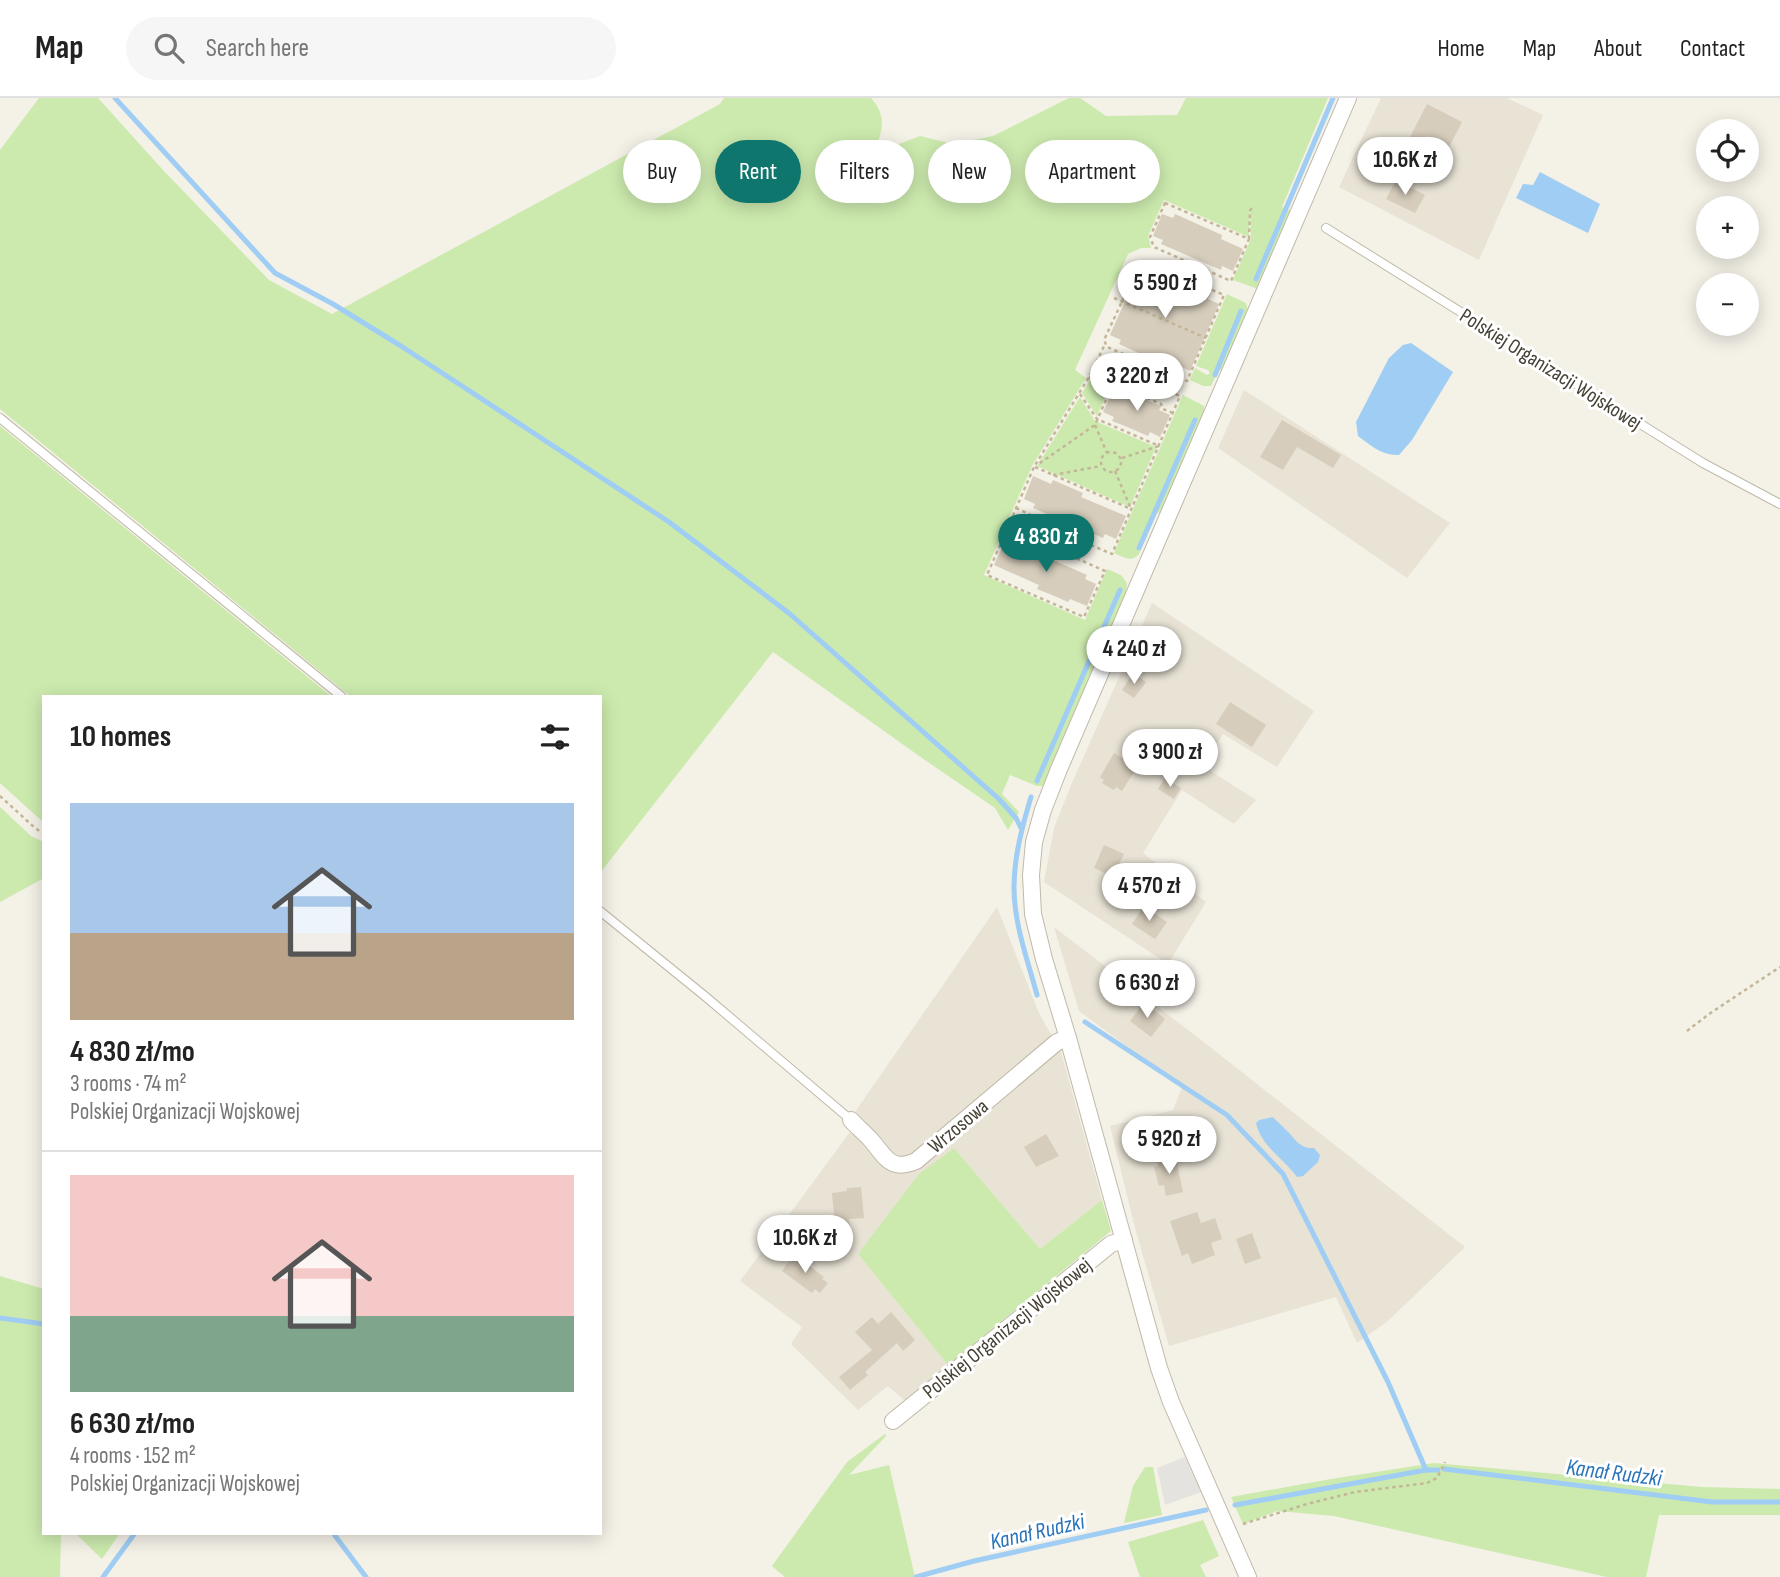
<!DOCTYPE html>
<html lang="en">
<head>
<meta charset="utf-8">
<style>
	body { margin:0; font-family:"Sofia Sans Condensed",sans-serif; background:#f6f6f6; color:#222; height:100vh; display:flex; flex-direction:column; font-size:26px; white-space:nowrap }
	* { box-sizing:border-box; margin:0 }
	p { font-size:23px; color:#767676 }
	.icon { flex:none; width:38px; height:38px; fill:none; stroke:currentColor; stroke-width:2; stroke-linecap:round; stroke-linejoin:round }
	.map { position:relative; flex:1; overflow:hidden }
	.panel { position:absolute; left:42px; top:597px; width:560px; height:840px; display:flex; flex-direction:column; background:#fff; border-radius:0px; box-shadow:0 4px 18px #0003 }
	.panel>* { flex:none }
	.hud { position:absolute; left:623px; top:42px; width:665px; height:63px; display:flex; gap:14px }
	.controls { position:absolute; left:1696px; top:21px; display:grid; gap:14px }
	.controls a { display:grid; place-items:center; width:63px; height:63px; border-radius:50%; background:#fff; box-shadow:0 4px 18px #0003; font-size:35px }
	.price { position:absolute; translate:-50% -60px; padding:0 16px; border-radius:24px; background:#fff; color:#222; font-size:23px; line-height:46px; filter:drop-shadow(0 2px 4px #0008) }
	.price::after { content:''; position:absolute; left:50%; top:42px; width:21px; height:16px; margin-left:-10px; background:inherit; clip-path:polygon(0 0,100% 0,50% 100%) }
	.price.active { background:#0f766e; color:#fff }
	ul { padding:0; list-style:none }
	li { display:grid; align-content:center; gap:14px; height:371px; padding:0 28px }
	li+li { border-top:2px solid #e0e0e0 }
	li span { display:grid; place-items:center; height:217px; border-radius:0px; color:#555 }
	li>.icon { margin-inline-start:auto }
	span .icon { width:126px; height:126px; fill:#fffc; stroke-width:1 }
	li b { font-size:30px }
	h2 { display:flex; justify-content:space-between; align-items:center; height:84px; padding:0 28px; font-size:30px }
	.chip { padding:0 24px; border-radius:32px; background:#fff; box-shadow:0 4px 18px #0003; font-size:24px; line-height:63px }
	.chip.active { background:#0f766e; color:#fff }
	header { display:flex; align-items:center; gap:42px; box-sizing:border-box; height:98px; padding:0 35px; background:#fff; border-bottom:2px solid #e0e0e0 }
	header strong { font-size:33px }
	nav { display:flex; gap:38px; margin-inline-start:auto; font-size:24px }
	.search { width:490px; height:63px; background:#f6f6f6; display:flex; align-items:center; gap:18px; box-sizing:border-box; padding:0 24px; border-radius:38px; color:#767676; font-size:26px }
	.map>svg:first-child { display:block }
	.residential { fill:#e8e3d5 }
	.green { fill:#cceaae }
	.parking { fill:#e5e3df }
	.water { fill:#a0cdf4 }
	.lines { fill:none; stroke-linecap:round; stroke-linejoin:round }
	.stream { stroke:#a0cdf4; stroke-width:5 }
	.building { fill:#d6cdbc }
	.service-casing { stroke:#c0b9a9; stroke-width:10 }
	.minor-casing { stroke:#c0b9a9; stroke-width:18 }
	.path { stroke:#c3b699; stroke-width:2.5; stroke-dasharray:3.5 3.5; stroke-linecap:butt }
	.service { stroke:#fff; stroke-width:8 }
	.minor { stroke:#fff; stroke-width:16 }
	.labels { text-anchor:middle; stroke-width:6; stroke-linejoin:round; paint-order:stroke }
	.street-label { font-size:21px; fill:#484135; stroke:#fff }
	.water-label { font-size:23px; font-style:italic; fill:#2974b9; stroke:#fff }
</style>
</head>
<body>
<header>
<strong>Map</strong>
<div class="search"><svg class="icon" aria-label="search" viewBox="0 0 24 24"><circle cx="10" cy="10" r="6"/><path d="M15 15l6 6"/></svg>Search here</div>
<nav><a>Home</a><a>Map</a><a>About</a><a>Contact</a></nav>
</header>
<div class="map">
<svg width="1780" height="1479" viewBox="0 0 1780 1479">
	<rect width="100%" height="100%" fill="#f4f1e7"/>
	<g class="residential">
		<path d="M1381,0H1507L1543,17L1479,162L1339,89Z"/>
		<path d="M1244,292L1450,425L1407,480L1218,350Z"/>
		<path d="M1152,505L1314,613L1277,669L1223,636L1203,668L1256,702L1234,726L1182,692L1143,755L1206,804L1168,866L1044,784L1054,730L1071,687Z"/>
		<path d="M997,809L1039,915L1061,954L1102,1102L1040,1151L954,1050L858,1156L948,1267L905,1303L888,1288L858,1312L791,1246L802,1229L740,1183L853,1030L855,1014Z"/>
		<path d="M1054,829L1210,949L1465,1149L1388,1223L1357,1245L1336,1199L1169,1248L1135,1130L1110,1028L1173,1012L1182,989L1079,913Z"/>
	</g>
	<g class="green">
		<path d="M39,0H98L163,72L269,182L332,216L720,6L724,0H871C885,16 884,28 877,47L889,50L920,38L953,46L993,38L1069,0H1080L1106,18L1177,17L1186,0H1328L1282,109L1291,113L1258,191L1233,182L1251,141L1250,112L1249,139L1164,102L1148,138L1151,150H1141L1128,156L1075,272L1086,280L1032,368L984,477L1085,522L1107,471L1121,477L1127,485L1126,496L1044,688H1037L1010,677L1002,696L1019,714L1008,732L995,710L922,660L773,554L600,775V598H350L0,311V52Z"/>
		<path d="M1227,196L1246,205L1248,213L1223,273L1219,271L1211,288H1203L1190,282L1195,270L1207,277L1210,275L1208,272L1196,268Z"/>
		<path d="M1090,282L1109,290L1097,318L1082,295Z"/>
		<path d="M1183,297L1204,308V315L1161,416L1156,414L1139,456C1131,465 1124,459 1114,455Z"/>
		<path d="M1080,299L1095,323L1156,349L1130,409L1037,368Z"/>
		<path d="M0,328L331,598H44V725L0,685Z"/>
		<path d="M0,709L31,738L44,744V780L0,804Z"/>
		<path d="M954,1050L1040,1151L1102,1102L1111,1133L948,1267L858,1156L919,1076Z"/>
		<path d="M0,1178L44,1191V1435H61L60,1479H0Z"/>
		<path d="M885,1336L886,1338L849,1377L889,1367L915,1479H785L772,1468L847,1364Z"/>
		<path d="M1434,1365L1702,1389L1780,1391V1417H1659L1646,1479H1607L1334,1418L1277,1413L1243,1426L1231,1399L1331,1381Z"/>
		<path d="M1145,1369H1153L1162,1417L1124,1425L1133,1388Z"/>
		<path d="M1203,1422L1219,1458L1200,1467L1206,1479H1140L1128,1444Z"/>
		<path d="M75,1435H120L102,1461Z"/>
	</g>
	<path class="parking" d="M1185,1359L1201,1394L1165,1407L1157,1370Z"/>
	<g class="water">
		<path d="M1540,74L1600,106L1588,135L1516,100L1523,86L1533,87Z"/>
		<path d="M1411,245L1453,274L1412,342L1399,357C1382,358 1370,347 1358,338L1356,324L1389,260L1403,247Z"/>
		<path d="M1273,1019C1277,1024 1282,1027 1286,1032C1296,1041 1299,1051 1314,1050L1320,1057L1318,1064L1303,1078L1297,1079C1284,1061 1261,1048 1256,1025L1259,1022Z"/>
	</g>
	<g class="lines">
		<g class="stream">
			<path d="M115,0L275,175L333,206L401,248L669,424L790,516L999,701L1016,720L1021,730"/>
			<path d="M1256,181L1333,0"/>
			<path d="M1215,277L1241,213"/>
			<path d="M1139,450L1195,322"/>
			<path d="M1037,683L1120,492"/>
			<path d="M1031,699C1022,729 1014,759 1014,790C1014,826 1028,863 1037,897"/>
			<path d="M1085,924L1227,1017L1283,1076L1388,1284L1426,1372"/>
			<path d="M0,1220L44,1226"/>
			<path d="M1444,1371L1712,1404H1780"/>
			<path d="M1235,1407L1426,1372H1438"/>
			<path d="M333,1435L366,1479"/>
			<path d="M103,1479L135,1435"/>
			<path d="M916,1479L974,1463L1206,1412"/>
		</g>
	</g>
	<g class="building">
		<path d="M1427,6L1462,24L1449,49L1427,38L1406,75L1378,60L1389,40L1405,49Z"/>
		<path d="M1396,82L1425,97L1415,115L1386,101Z"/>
		<path d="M1162,116L1173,120L1175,116L1222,137L1221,141L1243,151L1233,173L1222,168L1221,172L1161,146L1163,142L1153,138Z"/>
		<path d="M1139,171L1149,176L1151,172L1210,197L1208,201L1219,206L1190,273L1179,268L1177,272L1132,252L1119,246L1121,242L1110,237Z"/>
		<path d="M1113,292L1123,297L1125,293L1161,308L1159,312L1170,317L1160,339L1150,334L1148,338L1125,328L1112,323L1114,319L1103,314Z"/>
		<path d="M1282,322L1341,357L1333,370L1297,349L1283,372L1260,359Z"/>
		<path d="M1033,378L1051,386L1053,382L1083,395L1081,399L1126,418L1116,441L1105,436L1103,440L1033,410L1035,406L1024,401Z"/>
		<path d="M1004,445L1015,450L1017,446L1087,477L1085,481L1096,486L1087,508L1070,501L1068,504L1052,497L1037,491L1039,487L994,467Z"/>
		<path d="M1133,575L1146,584L1134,600L1122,592Z"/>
		<path d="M1230,604L1266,627L1252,649L1216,626Z"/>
		<path d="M1114,655L1137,669L1122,693L1116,689L1114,692L1102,685L1104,682L1100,679Z"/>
		<path d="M1165,680L1181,690L1174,701L1158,691Z"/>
		<path d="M1104,747L1124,756L1113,779L1094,770Z"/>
		<path d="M1144,808L1167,824L1155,841L1132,826Z"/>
		<path d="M1144,904L1165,921L1151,939L1130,923Z"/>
		<path d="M1046,1036L1059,1058L1036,1069L1024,1049Z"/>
		<path d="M1172,1059L1173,1063L1176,1062L1183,1094L1166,1098L1164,1087L1159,1088L1154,1069L1158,1068L1157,1063Z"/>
		<path d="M861,1089L864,1120L849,1121L850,1128L835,1129L832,1095L847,1093V1090Z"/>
		<path d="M1197,1114L1201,1125L1215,1120L1222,1141L1211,1145L1215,1157L1192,1166L1188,1155L1182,1158L1170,1123Z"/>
		<path d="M1252,1135L1261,1160L1245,1166L1236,1141Z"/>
		<path d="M794,1156L824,1179L822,1181L828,1185L820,1195L815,1191L812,1195L782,1173Z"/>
		<path d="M891,1214L915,1242L903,1253L897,1245L865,1274L868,1277L850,1292L839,1279L872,1252L855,1234L872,1219L878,1226Z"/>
	</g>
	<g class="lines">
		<defs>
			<g id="service">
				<path d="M1326,130L1703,365L1780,406"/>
				<path d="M0,320L341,598"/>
				<path d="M600,813L706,899L851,1022"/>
			</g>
			<g id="minor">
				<path d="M851,1022C857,1029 865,1035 871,1042C886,1059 890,1074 916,1063L1057,944L1068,940"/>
				<path d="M893,1323L1111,1146L1124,1142"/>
				<path d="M1248,1479L1171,1304L1159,1270L1068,940L1044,861L1033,816L1031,777L1034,744L1043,712L1059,671L1348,0"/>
			</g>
		</defs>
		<use href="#service" class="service-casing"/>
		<use href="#minor" class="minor-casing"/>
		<g class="path">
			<path d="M1165,105L1249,141L1231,183L1154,149L1150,139Z"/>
			<path d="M1249,141L1250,113L1252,109"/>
			<path d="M1148,164L1224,197L1187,283L1107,249L1104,242L1139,167Z"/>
			<path d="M1114,200L1206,240"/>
			<path d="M1089,279L1122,293L1126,291L1161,306L1163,311L1173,315"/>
			<path d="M1080,296L1097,321L1159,348"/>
			<path d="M1144,298L1150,285"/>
			<path d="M1095,327L1107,355"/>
			<circle cx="1111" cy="364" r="10"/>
			<path d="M1122,360L1159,348"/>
			<path d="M1035,369L1131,411"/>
			<path d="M1115,373L1131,411"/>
			<path d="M1053,377L1101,368"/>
			<path d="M1016,410L1029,416L1041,426L1112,456L1180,298L1119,272L1095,327L1037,367"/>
			<path d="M1005,433L1019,439L1035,442L1105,473L1084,519L987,477L1034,369L1089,279L1105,246"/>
			<path d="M0,698L35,730L44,736"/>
			<path d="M1687,933L1709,916L1780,869"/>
			<path d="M1243,1426L1307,1406L1355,1394L1427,1385L1437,1380L1445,1364"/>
		</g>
		<use href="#service" class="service"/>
		<use href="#minor" class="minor"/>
	</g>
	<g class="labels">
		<g class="street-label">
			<text transform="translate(1551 271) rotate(32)" y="7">Polskiej Organizacji Wojskowej</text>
			<text transform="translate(958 1028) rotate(-40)" y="7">Wrzosowa</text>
			<text transform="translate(1007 1230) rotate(-39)" y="7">Polskiej Organizacji Wojskowej</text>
		</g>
		<g class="water-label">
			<text transform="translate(1614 1374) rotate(7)" y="8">Kanał Rudzki</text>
			<text transform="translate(1037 1433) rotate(-13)" y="8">Kanał Rudzki</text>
		</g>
	</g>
</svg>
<div class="controls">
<a><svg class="icon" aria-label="locate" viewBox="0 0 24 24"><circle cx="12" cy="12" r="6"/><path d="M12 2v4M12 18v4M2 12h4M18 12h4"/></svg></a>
<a>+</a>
<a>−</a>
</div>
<b class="price" style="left:1405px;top:99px">10.6K zł</b>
<b class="price" style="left:1165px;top:222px">5 590 zł</b>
<b class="price" style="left:1137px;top:315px">3 220 zł</b>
<b class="price active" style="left:1046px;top:476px">4 830 zł</b>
<b class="price" style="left:1134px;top:588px">4 240 zł</b>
<b class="price" style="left:1170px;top:691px">3 900 zł</b>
<b class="price" style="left:1149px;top:825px">4 570 zł</b>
<b class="price" style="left:1147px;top:922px">6 630 zł</b>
<b class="price" style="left:1169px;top:1078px">5 920 zł</b>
<b class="price" style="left:805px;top:1177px">10.6K zł</b>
<div class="hud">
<a class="chip">Buy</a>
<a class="chip active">Rent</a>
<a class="chip">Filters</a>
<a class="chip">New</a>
<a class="chip">Apartment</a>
</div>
<section class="panel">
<h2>10 homes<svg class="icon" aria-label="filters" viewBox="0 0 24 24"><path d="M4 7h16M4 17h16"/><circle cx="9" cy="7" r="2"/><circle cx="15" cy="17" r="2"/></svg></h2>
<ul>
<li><span style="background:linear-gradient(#a9c7e8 60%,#b9a48a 0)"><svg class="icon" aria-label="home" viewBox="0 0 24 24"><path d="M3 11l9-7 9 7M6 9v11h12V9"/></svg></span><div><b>4 830 zł/mo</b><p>3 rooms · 74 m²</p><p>Polskiej Organizacji Wojskowej</p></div></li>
<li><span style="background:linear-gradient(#f6c9c9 65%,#7fa58c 0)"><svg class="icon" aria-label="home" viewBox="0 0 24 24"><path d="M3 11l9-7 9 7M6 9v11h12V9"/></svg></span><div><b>6 630 zł/mo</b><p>4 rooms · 152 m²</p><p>Polskiej Organizacji Wojskowej</p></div></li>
</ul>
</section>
</div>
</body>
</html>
